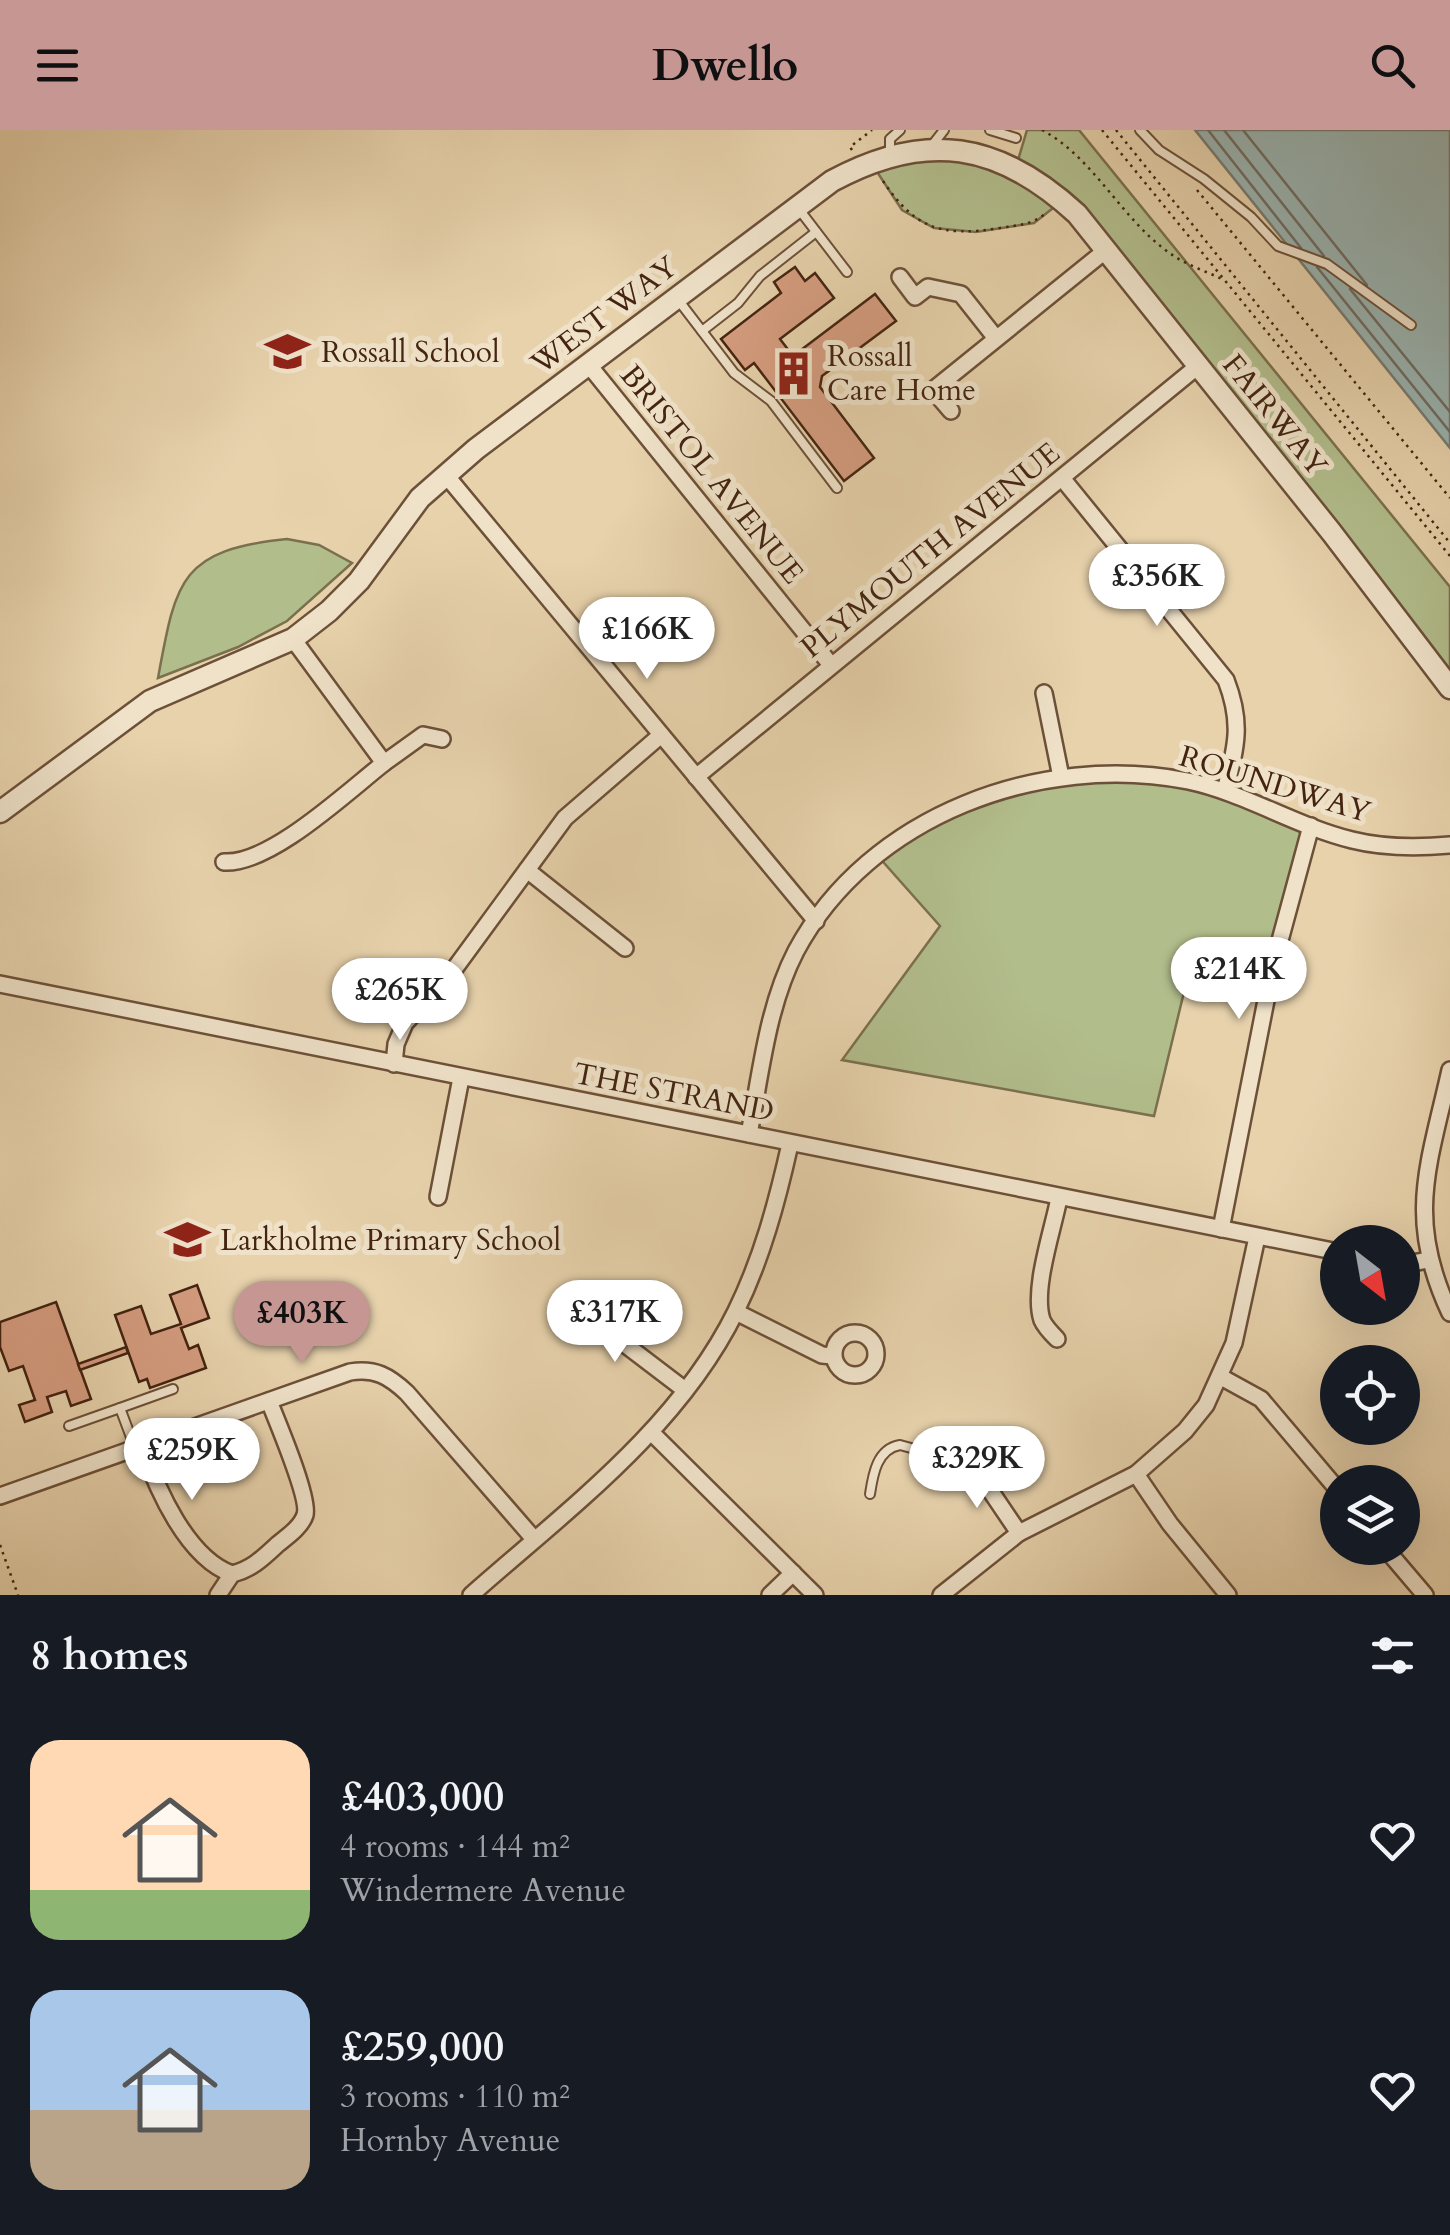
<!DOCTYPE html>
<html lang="en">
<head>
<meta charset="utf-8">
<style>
	body { margin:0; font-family:Cardo,serif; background:#20242c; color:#f1f3f6; height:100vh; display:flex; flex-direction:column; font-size:38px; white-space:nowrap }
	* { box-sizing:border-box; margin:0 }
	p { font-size:32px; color:#9ea1a6 }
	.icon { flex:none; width:55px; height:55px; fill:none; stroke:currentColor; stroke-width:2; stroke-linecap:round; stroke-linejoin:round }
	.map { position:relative; height:1465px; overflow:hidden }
	.drawer { display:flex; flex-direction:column; background:#171b24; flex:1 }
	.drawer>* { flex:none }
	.needle { width:65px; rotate:149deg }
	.controls { position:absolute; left:1320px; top:1095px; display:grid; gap:20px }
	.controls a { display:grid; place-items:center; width:100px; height:100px; border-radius:50%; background:#171b24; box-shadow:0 10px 40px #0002; font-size:50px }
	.price { position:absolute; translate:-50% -85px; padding:0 22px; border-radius:35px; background:#fff; color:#222; font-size:32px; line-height:65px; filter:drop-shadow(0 2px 5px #0008) }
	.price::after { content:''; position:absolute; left:50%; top:60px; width:30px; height:22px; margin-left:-15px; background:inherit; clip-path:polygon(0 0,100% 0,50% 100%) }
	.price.active { background:#c59692; color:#111 }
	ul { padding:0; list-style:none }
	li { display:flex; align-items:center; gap:30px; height:250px; padding:0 30px }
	li span { display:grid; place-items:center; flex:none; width:280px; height:200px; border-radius:30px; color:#555 }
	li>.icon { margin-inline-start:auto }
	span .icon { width:120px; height:120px; fill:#fffc; stroke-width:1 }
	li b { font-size:42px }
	h2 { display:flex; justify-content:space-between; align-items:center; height:120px; padding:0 30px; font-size:42px }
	header { display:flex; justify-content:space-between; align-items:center; height:130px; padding:0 30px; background:#c59692; color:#111; font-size:45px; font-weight:700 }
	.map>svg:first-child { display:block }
	.green { fill:#b2bd8c; stroke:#7b704e; stroke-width:2.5 }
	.water { fill:#99b5b3; stroke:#777b72; stroke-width:2.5 }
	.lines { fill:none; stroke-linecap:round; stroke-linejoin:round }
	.shore { stroke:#6e6c62; stroke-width:2.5 }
	.building { fill:#d59d80; stroke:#442411; stroke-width:2.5 }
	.service-casing { stroke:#6d5038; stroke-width:12 }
	.minor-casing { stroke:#6d5038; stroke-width:20 }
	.tertiary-casing { stroke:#6d5038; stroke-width:25 }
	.path { stroke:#442411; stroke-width:2.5; stroke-dasharray:2.5 5; stroke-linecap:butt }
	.service { stroke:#efe2c9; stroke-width:8 }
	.minor { stroke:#efe2c9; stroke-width:15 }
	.tertiary { stroke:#efe2c9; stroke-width:20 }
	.labels { text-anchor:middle; stroke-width:10; stroke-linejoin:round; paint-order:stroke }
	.street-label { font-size:30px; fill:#442411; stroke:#efe2c9 }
	.poi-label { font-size:30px; fill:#442411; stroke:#efe2c9; text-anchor:start }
</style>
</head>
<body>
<header><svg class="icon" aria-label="menu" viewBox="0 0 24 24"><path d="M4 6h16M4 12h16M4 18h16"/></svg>Dwello<svg class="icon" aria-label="search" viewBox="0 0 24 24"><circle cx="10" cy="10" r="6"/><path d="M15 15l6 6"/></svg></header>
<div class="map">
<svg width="1450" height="1465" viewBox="0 0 1450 1465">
	<rect width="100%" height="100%" fill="#e7d2ac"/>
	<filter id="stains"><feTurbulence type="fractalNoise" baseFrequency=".002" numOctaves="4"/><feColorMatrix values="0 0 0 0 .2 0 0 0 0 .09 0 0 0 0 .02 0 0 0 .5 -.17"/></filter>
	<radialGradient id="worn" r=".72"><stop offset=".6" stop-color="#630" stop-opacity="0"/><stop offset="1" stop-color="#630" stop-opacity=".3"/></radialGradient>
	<g class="green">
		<path d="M1027,0H1079L1450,457V558L1062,71L1034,93L976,102L934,98L902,80L870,31L890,23L1016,37Z"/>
		<path d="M287,409L319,415L352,433L287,491L238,517L158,548C176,450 180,420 287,409Z"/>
		<path d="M1061,647L1188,651L1311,696L1272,840L1192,829L1154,986L842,930L940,796L877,725L935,689Z"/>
	</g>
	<path class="water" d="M1195,0H1450V318Z"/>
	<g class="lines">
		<g class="shore">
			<path d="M1208,0L1301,118"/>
			<path d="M1224,0L1324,126"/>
			<path d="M1243,0L1367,155"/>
			<path d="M1317,137L1450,302"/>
			<path d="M1350,159L1450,282"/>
		</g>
	</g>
	<g class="building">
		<path d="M795,137L805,151L815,143L834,168L780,209L793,226L875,164L896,191L822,246L820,257L874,328L844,351L754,233L745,240L721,209L781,163L774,152Z"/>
		<path d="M197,1155L209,1188L181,1198L189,1219L198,1215L206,1238L150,1258L147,1249L139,1252L115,1185L141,1176L151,1204L181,1194L170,1165Z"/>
		<path d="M56,1172L91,1269L71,1276L66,1261L47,1267L52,1282L25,1292L19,1275L35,1270L23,1236L9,1241L0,1217V1192Z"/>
		<path d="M126,1217L128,1223L80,1240L78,1234Z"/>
	</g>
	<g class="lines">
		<defs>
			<g id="service">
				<path d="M990,0L1016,8"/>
				<path d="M1140,0L1159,20L1204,49L1251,87L1278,116L1327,134L1411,195"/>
				<path d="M930,18L944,0"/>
				<path d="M890,23V9L900,0"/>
				<path d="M798,78L847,142"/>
				<path d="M679,171L734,243L771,271L837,358"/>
				<path d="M702,201L738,173L760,146L816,102"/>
				<path d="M69,1296L120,1278"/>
				<path d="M135,1318L120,1278L173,1259"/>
				<path d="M870,1364C873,1344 877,1319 900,1315L973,1335"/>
			</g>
			<g id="minor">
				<path d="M900,147L915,167L928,157L961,164L995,207"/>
				<path d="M588,234L831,535"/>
				<path d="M951,281L933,260L1105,121"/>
				<path d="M445,344L816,791"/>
				<path d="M1062,348L1226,550C1243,594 1236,617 1225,661"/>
				<path d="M1044,563L1061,647"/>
				<path d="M384,633L423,605L442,609"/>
				<path d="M696,647L1198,236"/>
				<path d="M224,732C270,735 347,662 384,633L293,509"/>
				<path d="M527,740L625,818"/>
				<path d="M0,854L1338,1122"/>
				<path d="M394,934L396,914L405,893L447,849L565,688L661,605"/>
				<path d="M1450,940C1429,1035 1405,1088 1450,1183"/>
				<path d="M749,1004C761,943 767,877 796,821C869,685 1041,622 1188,651C1245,663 1295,696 1352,710C1384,718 1417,718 1450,715"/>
				<path d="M438,1067L461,948"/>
				<path d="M1221,1099L1272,840L1311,696"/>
				<path d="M1402,1135L1428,1130"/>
				<path d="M572,1174L685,1260"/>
				<path d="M736,1182L822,1225L833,1226"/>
				<circle cx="855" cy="1224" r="21"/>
				<path d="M1057,1209C1051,1203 1045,1197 1042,1190C1032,1159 1053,1100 1059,1068"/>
				<path d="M1221,1247L1261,1269L1338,1360"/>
				<path d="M651,1302L815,1465"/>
				<path d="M142,1316C157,1359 187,1428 232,1444"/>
				<path d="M973,1335L1019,1403"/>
				<path d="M1136,1344L1170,1394L1228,1465"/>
				<path d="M0,1366L350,1242C375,1238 389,1246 407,1263L534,1409"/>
				<path d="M1385,1418L1425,1465"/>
				<path d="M218,1465L232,1444C252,1439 263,1428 278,1414C288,1406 301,1397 305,1385C310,1369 277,1291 269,1271"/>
				<path d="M471,1465C567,1380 678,1299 736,1181C762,1128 777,1072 790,1014"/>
				<path d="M770,1465L793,1443"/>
				<path d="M941,1465L1019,1403L1136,1344L1185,1301L1206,1275L1234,1213L1257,1107"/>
			</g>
			<path id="tertiary" d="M0,682L150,571L293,509L329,481L359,451L420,368L476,319L832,51C926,0 999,12 1077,84L1332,403L1450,558"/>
		</defs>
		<use href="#service" class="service-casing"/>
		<use href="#minor" class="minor-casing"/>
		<use href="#tertiary" class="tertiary-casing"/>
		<g class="path">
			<path d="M1042,0C1096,29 1123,93 1174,126C1189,136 1208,142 1224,150"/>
			<path d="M1102,0L1450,426"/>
			<path d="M1116,0L1450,413"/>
			<path d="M852,20L850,17L872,0"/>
			<path d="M883,51C916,100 942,107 1000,98C1018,95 1031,95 1045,84"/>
			<path d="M1197,60L1450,368"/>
			<path d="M0,1415L18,1465"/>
		</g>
		<use href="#service" class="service"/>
		<use href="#minor" class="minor"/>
		<use href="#tertiary" class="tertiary"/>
	</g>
	<defs>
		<symbol id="school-bare" viewBox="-9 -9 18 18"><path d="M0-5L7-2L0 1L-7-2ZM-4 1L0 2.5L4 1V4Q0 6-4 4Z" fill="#8f2418" stroke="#efe2c9" stroke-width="2.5" paint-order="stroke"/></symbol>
		<symbol id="building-bare" viewBox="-9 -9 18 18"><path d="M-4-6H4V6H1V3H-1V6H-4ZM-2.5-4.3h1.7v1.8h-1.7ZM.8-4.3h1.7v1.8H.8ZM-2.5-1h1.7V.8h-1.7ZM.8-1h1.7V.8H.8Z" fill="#8f2418" stroke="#efe2c9" stroke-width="2.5" paint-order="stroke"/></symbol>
	</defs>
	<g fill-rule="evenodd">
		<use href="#school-bare" x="256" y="190" width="63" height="63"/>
		<use href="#building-bare" x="762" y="212" width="63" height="63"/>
		<use href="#school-bare" x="156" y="1078" width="63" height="63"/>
	</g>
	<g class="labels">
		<g class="street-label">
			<text transform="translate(604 185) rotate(-37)" y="10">WEST WAY</text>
			<text transform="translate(1275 285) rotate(51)" y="10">FAIRWAY</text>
			<text transform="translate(712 344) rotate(51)" y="10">BRISTOL AVENUE</text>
			<text transform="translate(930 420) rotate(-39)" y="10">PLYMOUTH AVENUE</text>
			<text transform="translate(1275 654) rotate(17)" y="10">ROUNDWAY</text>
			<text transform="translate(674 962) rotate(11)" y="10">THE STRAND</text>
		</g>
		<g class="poi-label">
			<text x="321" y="232">Rossall School</text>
			<text x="827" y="236">Rossall<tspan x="827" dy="34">Care Home</tspan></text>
			<text x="220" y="1120">Larkholme Primary School</text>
		</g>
	</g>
	<rect width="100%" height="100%" filter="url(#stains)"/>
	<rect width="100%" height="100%" fill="url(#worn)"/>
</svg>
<div class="controls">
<a><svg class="needle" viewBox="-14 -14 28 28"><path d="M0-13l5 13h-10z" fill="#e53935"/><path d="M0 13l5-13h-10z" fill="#9ea1a6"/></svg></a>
<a><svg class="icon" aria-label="locate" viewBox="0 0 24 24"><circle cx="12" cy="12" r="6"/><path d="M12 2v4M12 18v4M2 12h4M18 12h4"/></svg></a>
<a><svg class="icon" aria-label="layers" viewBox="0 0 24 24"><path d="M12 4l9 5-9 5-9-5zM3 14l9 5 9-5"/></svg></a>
</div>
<b class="price" style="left:1157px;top:499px">£356K</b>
<b class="price" style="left:647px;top:552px">£166K</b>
<b class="price" style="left:1239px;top:892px">£214K</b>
<b class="price" style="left:400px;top:913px">£265K</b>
<b class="price" style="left:615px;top:1235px">£317K</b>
<b class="price active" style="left:302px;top:1236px">£403K</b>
<b class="price" style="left:192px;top:1373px">£259K</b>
<b class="price" style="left:977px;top:1381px">£329K</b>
</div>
<section class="drawer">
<h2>8 homes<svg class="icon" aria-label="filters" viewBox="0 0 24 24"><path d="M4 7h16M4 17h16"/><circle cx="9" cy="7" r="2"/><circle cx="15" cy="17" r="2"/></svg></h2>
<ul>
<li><span style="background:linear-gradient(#ffd9b3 75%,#8fb573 0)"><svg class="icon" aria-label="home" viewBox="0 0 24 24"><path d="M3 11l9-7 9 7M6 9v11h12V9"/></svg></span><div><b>£403,000</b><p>4 rooms · 144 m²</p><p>Windermere Avenue</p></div><svg class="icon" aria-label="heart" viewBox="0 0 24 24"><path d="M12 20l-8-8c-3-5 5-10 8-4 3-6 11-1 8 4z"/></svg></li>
<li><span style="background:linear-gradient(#a9c7e8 60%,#b9a48a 0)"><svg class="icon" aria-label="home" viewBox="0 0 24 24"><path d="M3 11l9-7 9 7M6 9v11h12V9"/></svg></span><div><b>£259,000</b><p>3 rooms · 110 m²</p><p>Hornby Avenue</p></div><svg class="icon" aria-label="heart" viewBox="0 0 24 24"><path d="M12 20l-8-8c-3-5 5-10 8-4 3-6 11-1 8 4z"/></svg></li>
</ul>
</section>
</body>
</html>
